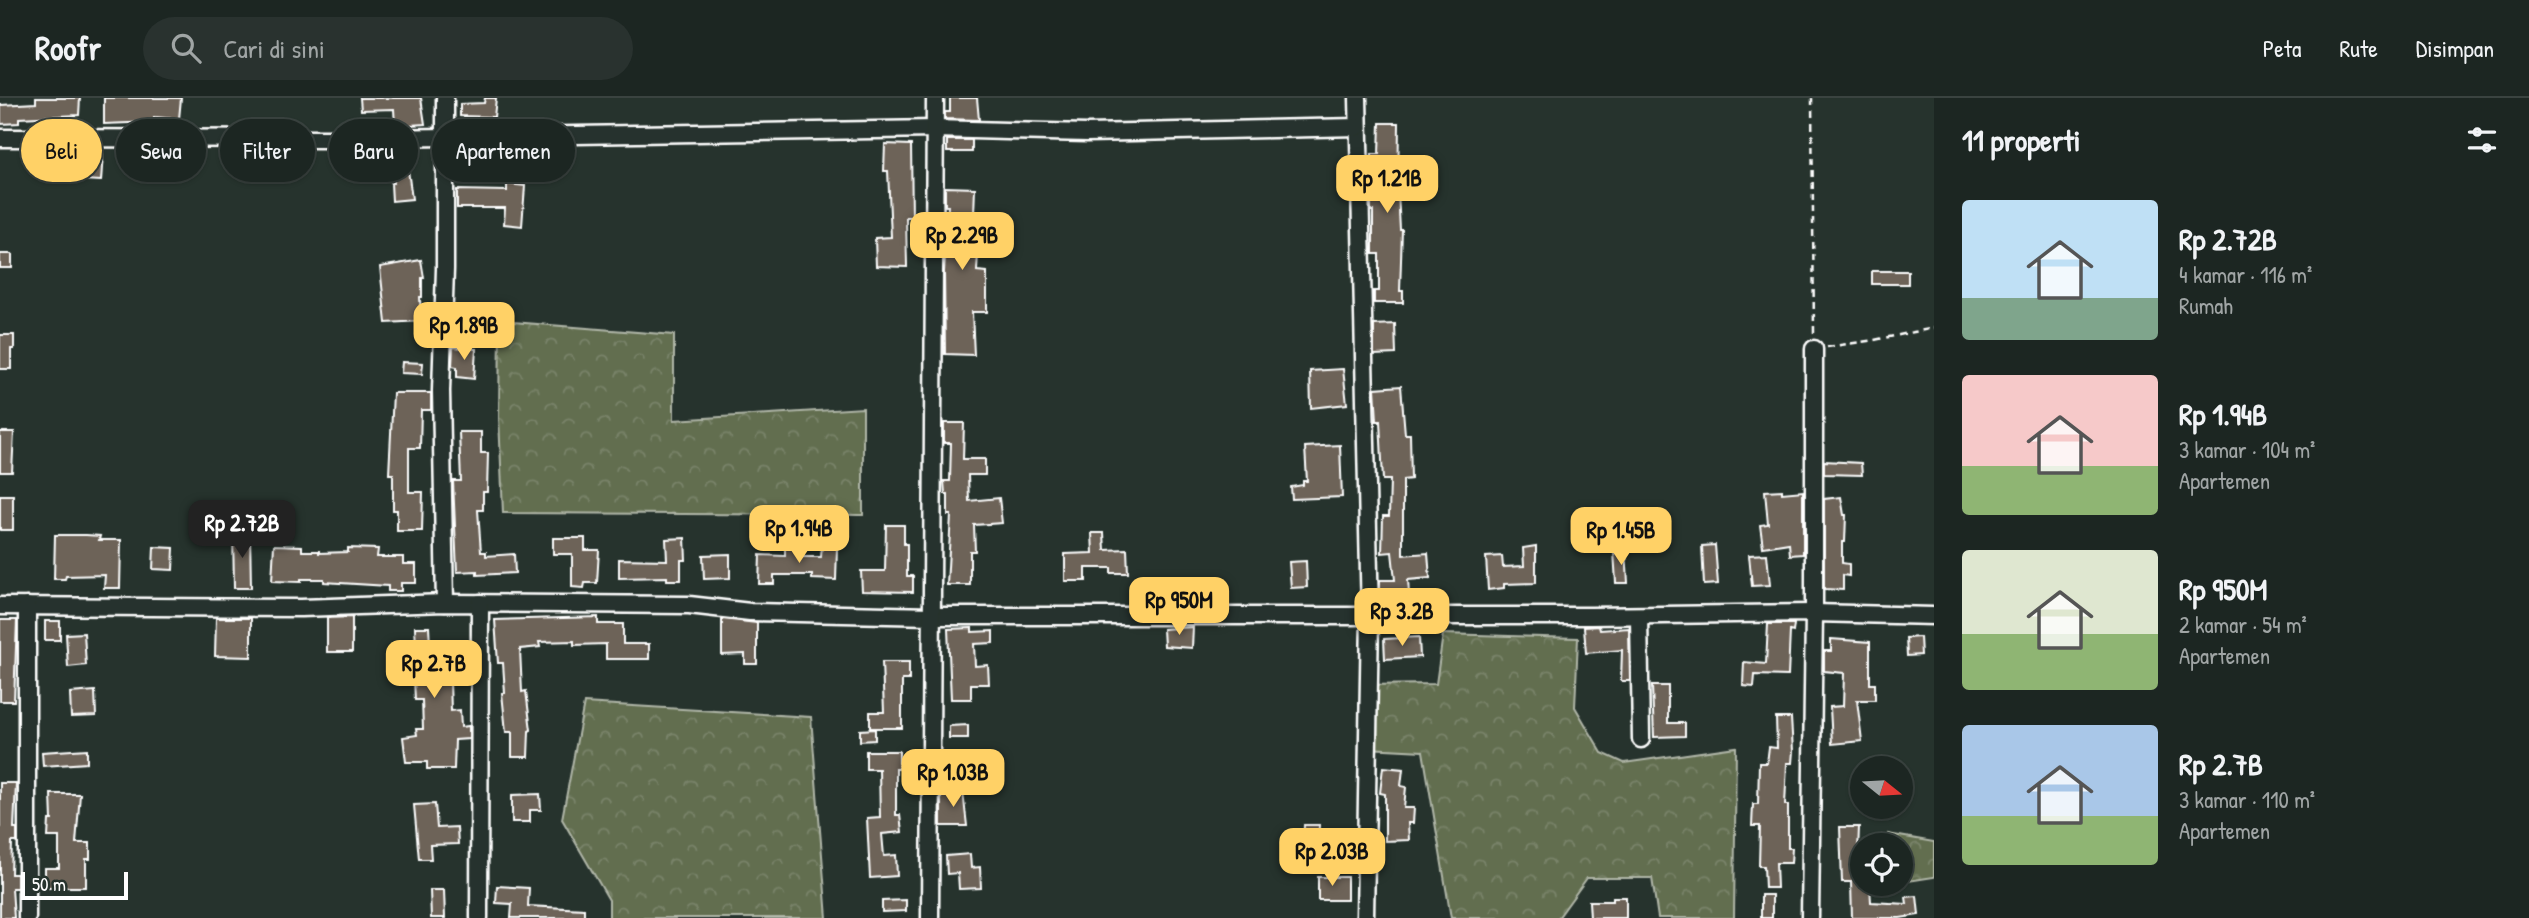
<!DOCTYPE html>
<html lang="id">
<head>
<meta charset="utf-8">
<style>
	body { margin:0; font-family:"Patrick Hand",sans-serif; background:#29322f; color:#f1f3f6; height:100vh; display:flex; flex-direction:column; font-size:26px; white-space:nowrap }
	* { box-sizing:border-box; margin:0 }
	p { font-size:23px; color:#a0a5a5 }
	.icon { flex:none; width:38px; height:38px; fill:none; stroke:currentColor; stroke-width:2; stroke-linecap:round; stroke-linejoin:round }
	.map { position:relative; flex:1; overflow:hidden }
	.side { display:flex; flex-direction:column; background:#1c2622; width:595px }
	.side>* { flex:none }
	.top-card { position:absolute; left:21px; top:21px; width:665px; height:63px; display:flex; gap:14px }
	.needle { width:46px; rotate:108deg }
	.fabs { position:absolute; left:1850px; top:658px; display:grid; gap:14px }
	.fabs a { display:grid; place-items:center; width:63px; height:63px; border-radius:50%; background:#1c2622; box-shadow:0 2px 5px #0004,0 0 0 2px #3a4340; font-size:35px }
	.scale { position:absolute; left:21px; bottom:18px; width:107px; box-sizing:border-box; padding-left:7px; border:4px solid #fff; border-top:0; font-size:19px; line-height:24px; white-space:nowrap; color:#fff; -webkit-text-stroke:5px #26332d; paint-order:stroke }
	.price { position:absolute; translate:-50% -60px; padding:0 16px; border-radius:14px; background:#ffd166; color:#111; font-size:23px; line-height:46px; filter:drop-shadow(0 2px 4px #0008) }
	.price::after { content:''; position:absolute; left:50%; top:42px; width:21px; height:16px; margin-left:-10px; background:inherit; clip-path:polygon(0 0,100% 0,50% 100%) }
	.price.selected { background:#222; color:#fff }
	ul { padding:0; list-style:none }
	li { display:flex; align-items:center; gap:21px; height:175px; padding:0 28px }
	li span { display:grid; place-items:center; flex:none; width:196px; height:140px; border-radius:7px; color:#555 }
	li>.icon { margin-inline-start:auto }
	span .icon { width:84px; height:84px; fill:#fffc; stroke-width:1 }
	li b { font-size:30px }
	h2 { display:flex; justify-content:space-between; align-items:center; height:84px; padding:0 28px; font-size:30px }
	.tag { padding:0 24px; border-radius:32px; background:#1c2622; box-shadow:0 2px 5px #0004,0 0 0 2px #3a4340; font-size:24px; line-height:63px }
	.tag.selected { background:#ffd166; color:#111 }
	header { display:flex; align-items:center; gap:42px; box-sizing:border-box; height:98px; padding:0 35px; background:#1c2622; border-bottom:2px solid #3a4340 }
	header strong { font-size:33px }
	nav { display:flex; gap:38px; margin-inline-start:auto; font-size:24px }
	.search { width:490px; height:63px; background:#29322f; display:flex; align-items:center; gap:18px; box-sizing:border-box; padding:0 24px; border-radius:38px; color:#a0a5a5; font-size:26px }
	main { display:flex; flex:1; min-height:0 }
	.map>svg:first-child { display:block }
	.forest { fill:url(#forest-crowns); stroke:#b0b6a8; stroke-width:2 }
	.building { fill:#6d6358; stroke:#fff; stroke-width:2 }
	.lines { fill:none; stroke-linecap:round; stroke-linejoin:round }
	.minor-casing { stroke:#fff; stroke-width:21 }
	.path { stroke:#fff; stroke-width:2.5; stroke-dasharray:7 5; stroke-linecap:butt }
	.minor { stroke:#26332d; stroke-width:16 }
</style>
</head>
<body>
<header>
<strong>Roofr</strong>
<div class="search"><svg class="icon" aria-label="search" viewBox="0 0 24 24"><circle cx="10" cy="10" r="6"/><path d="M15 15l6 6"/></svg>Cari di sini</div>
<nav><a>Peta</a><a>Rute</a><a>Disimpan</a></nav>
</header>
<main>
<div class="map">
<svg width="1934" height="820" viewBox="0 0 1934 820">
	<defs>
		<pattern id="forest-crowns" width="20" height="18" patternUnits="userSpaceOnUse" patternTransform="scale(1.75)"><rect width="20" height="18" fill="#626e50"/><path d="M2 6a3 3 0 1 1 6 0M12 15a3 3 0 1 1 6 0" fill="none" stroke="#7a846a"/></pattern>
	</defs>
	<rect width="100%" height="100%" fill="#26332d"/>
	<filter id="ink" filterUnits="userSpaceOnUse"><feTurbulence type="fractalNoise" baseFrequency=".0143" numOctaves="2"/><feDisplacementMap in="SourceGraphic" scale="14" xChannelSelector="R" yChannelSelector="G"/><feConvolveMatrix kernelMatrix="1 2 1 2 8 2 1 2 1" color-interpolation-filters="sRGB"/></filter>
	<g filter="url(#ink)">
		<g class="forest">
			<path d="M500,223L674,237V322L863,310V417L503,415L499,319Z"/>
			<path d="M1443,536L1578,540L1575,609L1602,655L1624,665L1736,649L1734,820H1658L1652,780H1587L1558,820H1451L1423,653L1367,650L1364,587L1436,586Z"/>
			<path d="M584,605L811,619L827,820H609V802L562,721Z"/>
			<path d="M1888,736L1934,744V779L1901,784L1900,747H1888Z"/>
		</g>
		<g class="building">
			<path d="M36,0H80L79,17L19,20V25L1,26V7L36,5Z"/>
			<path d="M104,0H181L179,21L154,19V24L104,26Z"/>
			<path d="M360,0H421L425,26L395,28L394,11L361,12Z"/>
			<path d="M485,0H496L494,19L460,18V6L484,5Z"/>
			<path d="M950,0H977L979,22L945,21V14H950Z"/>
			<path d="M1380,25H1399L1398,94L1400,132H1402L1400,193H1403V205H1374V193H1379V156H1373V113H1371V94L1372,56H1379Z"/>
			<rect x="947" y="42" width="25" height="12"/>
			<path d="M885,46L911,47L912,119H906L907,169L876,168L875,140L891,139L888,73H884Z"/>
			<path d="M390,50H405L412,101L392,103L391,85H394Z"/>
			<path d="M53,51H80L79,55L103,56L101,83L83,82L84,70L53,69Z"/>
			<path d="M507,86L525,88L522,128L504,126L505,110H457V92L507,93Z"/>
			<path d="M945,89L975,90L974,117L980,118L977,173L987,174V214H972L974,257L945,256L944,174L948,108H945Z"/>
			<rect x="0" y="156" width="12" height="14"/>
			<path d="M421,162L424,180H422V199H420L421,223L386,225L380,169Z"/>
			<rect x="1872" y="173" width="36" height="13"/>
			<path d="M1395,226L1396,256L1374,257V227Z"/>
			<path d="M0,237H14V251H11V271H0Z"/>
			<path d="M453,249L476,251L474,281L457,279V269L452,268Z"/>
			<path d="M402,264L423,265L422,276L401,275Z"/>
			<path d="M1343,271L1347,306L1311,310L1310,273Z"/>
			<path d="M1401,288L1405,336H1410L1411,381L1403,382V457L1428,455L1430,480L1408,482L1409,496H1380V482H1395L1392,454L1382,455L1383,418H1389L1390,382H1383L1380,323H1377L1375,290Z"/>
			<path d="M393,295H431V312H421L420,350H409V394H423L422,433H397V412H393V376H389Z"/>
			<path d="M944,325H964L963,361H985V377H968L969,403L999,400L1002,425L974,427L975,453H970V487H947L951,417H948V396H945L944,383H950L951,345H944Z"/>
			<path d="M0,334H14L12,374H0Z"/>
			<path d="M459,334H481V355H488L487,394H483V412H478L481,454H486V458L514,456L515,475L477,477V473L457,474L453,383H461Z"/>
			<path d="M1340,347L1342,399L1292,401L1291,389L1303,387V383H1307L1305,349Z"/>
			<path d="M1824,363L1861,365L1862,377L1824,376Z"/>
			<path d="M1782,392V395L1803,393V456L1790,457L1789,445L1763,449L1760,427L1768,426L1765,393Z"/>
			<rect x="0" y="397" width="13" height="35"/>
			<path d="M1841,399L1844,417H1846L1845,444H1842V465L1849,466V478L1843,477V492L1824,491V401Z"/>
			<path d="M886,427H904V446H907V478H913V494L862,493L861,473H885Z"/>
			<path d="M233,433H250L251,490H234Z"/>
			<path d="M1092,435H1104L1105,452L1127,451L1128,475H1111V470H1086V483H1065V456L1093,455Z"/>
			<path d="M55,437H86L100,438L99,442H121L120,490H104L105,477L66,478L65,481H54Z"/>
			<path d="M553,440H585V452H599L597,485H585L584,490L572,489V456H553Z"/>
			<path d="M685,440L686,462H681V482H667V479L619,480V461L667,462L666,441Z"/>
			<path d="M274,447L302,448V453H319V455L348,454V450L378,451L377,459H403V466H416V485H401V493H388V488L324,484V481H301V484L272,483Z"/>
			<path d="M1715,447L1718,486L1704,487L1702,448Z"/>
			<path d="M822,448L837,449L836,482L812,481V477H774V486H759L760,457L785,458V449H799V459H821Z"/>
			<path d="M1536,448V485L1504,486V490L1488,492L1486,459L1502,458L1503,469L1524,468L1523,450Z"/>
			<path d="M154,449L174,450L173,472L153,471Z"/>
			<path d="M1626,452L1628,485H1616L1614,453Z"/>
			<path d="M730,456V480L704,481L703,457Z"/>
			<path d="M1767,456L1770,487L1752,488L1749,457Z"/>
			<path d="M1306,463L1307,489L1291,490L1289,464Z"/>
			<path d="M1138,480H1149V497H1137Z"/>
			<path d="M352,519V554H327V520Z"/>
			<path d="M598,519V526H623V546H649V561H606V546L574,547V543L539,544L540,549L520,551L522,594L526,593L531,632L529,633L528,659H512V634H506L502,595H505L503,565H498L495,522Z"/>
			<path d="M216,520H251V559L215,558Z"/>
			<path d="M722,521L757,525V566H745V556L722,557Z"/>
			<path d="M0,522H17L14,603H0Z"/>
			<rect x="45" y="523" width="15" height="19"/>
			<path d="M1768,526H1794L1793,534L1790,533L1788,578L1755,577L1754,589L1743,588L1744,564L1766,566Z"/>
			<path d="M1599,528L1600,532L1629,530L1630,583H1621L1622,552L1586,555L1584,529Z"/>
			<path d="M415,529H429L430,547H457V566L469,565V582L450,583L451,613L460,612L461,629L469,628V641L455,642L454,671H427V664H406L403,639L417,637L416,631H423L422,602H415L414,580H404L402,561H395V549L416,548Z"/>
			<path d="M1193,529L1192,550L1164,548L1163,531Z"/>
			<path d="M972,530V534L993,533V545L974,546L975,568L988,567L989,586H971V601H951L948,531Z"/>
			<path d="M84,535L86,567L68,569L66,536Z"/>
			<path d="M1419,539L1420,559L1385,561L1384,541Z"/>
			<path d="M1920,539L1921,557L1907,558L1906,540Z"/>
			<path d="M1831,541L1870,544V586H1875V602H1857L1862,643L1832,646L1830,609L1843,608L1844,575L1824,573V553H1831Z"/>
			<path d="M882,564H909V582H902V630H870V614H884Z"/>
			<path d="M1652,588H1668V625H1685V638L1654,639Z"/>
			<path d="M95,593L96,618L71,619L70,595Z"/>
			<path d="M1776,620H1791L1793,653L1792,665H1787L1785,707H1788V750H1792L1791,765H1776L1777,790H1765L1764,768H1759L1760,728H1752L1753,706H1758L1759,665H1767L1769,649L1777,650Z"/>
			<path d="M968,627V640H949V628Z"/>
			<path d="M875,631V642L860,643V632Z"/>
			<path d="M87,651V665L43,668L42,654Z"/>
			<path d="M866,653H899V671H896V717H900L902,734L882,736L884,758L896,757L897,778L870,780L867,720L880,719L879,671H866Z"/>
			<path d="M1383,669L1403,671L1401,688L1406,689L1404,710H1414L1413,725H1408L1409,742L1385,743V696L1380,695Z"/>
			<path d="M0,685H16L14,730H17V744H12L11,776H17V790H12L14,820H0Z"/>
			<path d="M941,693H963L967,728H941Z"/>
			<path d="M51,696H80L76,745H90V761H86V789H45V770H59V739H48L49,722H52Z"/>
			<path d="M540,696L541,712H530V724H512V697Z"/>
			<path d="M435,706L437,730L457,729L458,746L430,747L431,761H419L414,707Z"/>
			<path d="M1304,727H1319L1318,754H1303Z"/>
			<path d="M1840,729H1859L1858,754H1862V788H1870L1871,804L1907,806L1906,799L1917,798L1919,817L1900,820H1852L1851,784H1842Z"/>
			<path d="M970,756L971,770L980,769L981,790L959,791L958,775L947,776L946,758Z"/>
			<rect x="1318" y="779" width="29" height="23"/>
			<path d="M497,788L529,790L528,808L584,811V820H511L512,806L496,805Z"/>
			<path d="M430,792H444L445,820H431Z"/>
			<rect x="1761" y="797" width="11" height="23"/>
			<path d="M1613,799H1626V820H1590L1589,803H1613Z"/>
			<path d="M906,802V813L882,814V803Z"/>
		</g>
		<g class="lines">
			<defs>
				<g id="minor">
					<path d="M1358,0L1370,518L1365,820"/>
					<path d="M0,40L326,41L935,31L1087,35L1358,29"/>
					<path d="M445,505L441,293L445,171V0"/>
					<path d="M0,508L301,510L445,505L689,507L750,514L932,518H1591L1814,515L1934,518"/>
					<path d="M1639,518L1641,641"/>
					<path d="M27,820V508"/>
					<path d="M479,820L480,505"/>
					<path d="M930,820L935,0"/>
					<path d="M1810,820L1814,515V251"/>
				</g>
			</defs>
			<use href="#minor" class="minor-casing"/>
			<g class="path">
				<path d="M1812,0L1814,237"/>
				<path d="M1827,249L1874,242L1934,230"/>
			</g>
			<use href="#minor" class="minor"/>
		</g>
	</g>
</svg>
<div class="fabs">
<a><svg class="needle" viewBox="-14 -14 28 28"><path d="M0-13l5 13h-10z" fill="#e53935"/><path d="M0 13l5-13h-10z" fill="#a0a5a5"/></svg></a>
<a><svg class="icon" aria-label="locate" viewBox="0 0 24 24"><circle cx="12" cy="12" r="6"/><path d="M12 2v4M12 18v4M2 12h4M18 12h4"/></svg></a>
</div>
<div class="scale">50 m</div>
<b class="price" style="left:1387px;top:117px">Rp 1.21B</b>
<b class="price" style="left:962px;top:174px">Rp 2.29B</b>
<b class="price" style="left:464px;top:264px">Rp 1.89B</b>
<b class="price selected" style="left:242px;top:462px">Rp 2.72B</b>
<b class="price" style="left:799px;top:467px">Rp 1.94B</b>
<b class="price" style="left:1621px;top:469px">Rp 1.45B</b>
<b class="price" style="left:1179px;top:539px">Rp 950M</b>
<b class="price" style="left:1402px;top:550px">Rp 3.2B</b>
<b class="price" style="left:434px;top:602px">Rp 2.7B</b>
<b class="price" style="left:953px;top:711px">Rp 1.03B</b>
<b class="price" style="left:1332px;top:790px">Rp 2.03B</b>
<div class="top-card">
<a class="tag selected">Beli</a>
<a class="tag">Sewa</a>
<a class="tag">Filter</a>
<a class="tag">Baru</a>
<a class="tag">Apartemen</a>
</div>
</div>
<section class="side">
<h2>11 properti<svg class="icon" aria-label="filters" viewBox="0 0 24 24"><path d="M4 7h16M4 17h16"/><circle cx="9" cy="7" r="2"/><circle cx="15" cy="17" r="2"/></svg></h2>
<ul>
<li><span style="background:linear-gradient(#bfe0f5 70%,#7fa58c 0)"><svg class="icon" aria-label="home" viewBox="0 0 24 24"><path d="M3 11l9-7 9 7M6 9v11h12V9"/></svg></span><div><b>Rp 2.72B</b><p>4 kamar · 116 m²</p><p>Rumah</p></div></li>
<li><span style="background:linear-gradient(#f6c9c9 65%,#8fb573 0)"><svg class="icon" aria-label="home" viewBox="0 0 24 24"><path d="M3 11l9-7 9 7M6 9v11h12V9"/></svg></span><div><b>Rp 1.94B</b><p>3 kamar · 104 m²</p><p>Apartemen</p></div></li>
<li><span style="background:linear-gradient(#dfe7d0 60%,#8fb573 0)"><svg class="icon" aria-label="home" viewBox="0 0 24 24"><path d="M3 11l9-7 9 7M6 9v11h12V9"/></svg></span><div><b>Rp 950M</b><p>2 kamar · 54 m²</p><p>Apartemen</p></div></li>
<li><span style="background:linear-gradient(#a9c7e8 65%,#8fb573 0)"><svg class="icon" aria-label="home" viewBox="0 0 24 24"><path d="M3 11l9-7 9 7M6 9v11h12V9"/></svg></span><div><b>Rp 2.7B</b><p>3 kamar · 110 m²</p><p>Apartemen</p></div></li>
</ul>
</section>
</main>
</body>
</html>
